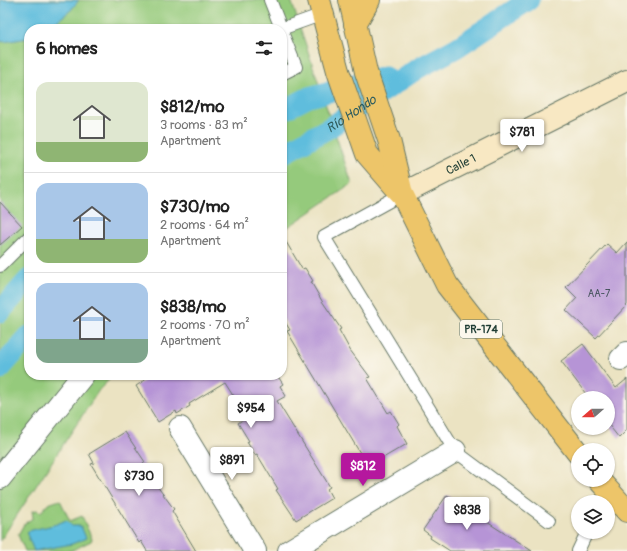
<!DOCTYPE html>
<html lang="en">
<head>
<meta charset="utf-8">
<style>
	body { margin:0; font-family:Pangolin,sans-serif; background:#f2f2f2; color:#222; height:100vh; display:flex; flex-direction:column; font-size:15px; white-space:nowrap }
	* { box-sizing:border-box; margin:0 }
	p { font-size:13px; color:#767676 }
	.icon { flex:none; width:22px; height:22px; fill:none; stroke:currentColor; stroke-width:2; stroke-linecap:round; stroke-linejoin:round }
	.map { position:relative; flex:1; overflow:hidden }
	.drawer { position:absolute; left:24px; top:24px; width:263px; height:356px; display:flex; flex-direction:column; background:#fff; border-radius:16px; box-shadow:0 1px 3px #0004 }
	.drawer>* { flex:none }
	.needle { width:26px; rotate:250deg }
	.tools { position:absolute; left:571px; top:391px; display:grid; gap:8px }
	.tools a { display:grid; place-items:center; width:44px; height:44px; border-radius:50%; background:#fff; box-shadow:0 1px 3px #0004; font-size:20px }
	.price { position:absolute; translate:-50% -34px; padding:0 9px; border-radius:4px; background:#fff; color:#222; font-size:13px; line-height:26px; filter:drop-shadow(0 1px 2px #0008) }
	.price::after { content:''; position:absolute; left:50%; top:24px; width:12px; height:9px; margin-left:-6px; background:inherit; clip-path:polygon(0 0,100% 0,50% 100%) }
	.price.on { background:#b5179e; color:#fff }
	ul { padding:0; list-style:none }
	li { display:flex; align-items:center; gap:12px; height:100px; padding:0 12px }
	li+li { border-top:1px solid #e0e0e0 }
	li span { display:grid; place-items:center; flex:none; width:112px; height:80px; border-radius:12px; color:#555 }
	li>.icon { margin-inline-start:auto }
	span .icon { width:48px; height:48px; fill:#fffc; stroke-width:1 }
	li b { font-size:17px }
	h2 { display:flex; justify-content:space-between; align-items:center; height:48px; padding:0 12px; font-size:17px }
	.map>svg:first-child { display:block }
	.green { fill:#95ca7b; stroke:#5a8458 }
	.water { fill:#5fbddd; stroke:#3f7d88 }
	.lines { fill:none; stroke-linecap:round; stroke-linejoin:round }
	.canal { stroke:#5fbddd; stroke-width:21 }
	.building { fill:#b694d6 }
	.lane-casing { stroke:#676; stroke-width:14 }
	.street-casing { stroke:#676; stroke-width:24 }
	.secondary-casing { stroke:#676; stroke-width:24 }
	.primary-casing { stroke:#676; stroke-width:24 }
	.highway-casing { stroke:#676; stroke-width:24 }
	.lane { stroke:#fff; stroke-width:12 }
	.street { stroke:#fff; stroke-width:22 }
	.secondary { stroke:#f8e8c3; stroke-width:22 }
	.primary { stroke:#edc569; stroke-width:22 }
	.highway { stroke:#edc569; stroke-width:22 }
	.labels { text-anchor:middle; stroke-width:3; stroke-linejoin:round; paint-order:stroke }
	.number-label { font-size:10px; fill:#45535c }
	.shield { fill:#fbf7ec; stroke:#61756b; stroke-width:1 }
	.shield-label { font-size:11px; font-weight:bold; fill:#1f3d34 }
	.street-label { font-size:12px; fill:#1f3d34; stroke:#fbf7ec }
	.water-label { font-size:13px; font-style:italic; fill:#2f5d5e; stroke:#fbf7ec }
</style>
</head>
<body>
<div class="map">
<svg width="627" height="551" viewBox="0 0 627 551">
	<rect width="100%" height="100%" fill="#fbf7ec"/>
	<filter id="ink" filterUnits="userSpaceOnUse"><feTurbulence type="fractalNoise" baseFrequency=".025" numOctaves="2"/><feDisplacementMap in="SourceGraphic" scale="8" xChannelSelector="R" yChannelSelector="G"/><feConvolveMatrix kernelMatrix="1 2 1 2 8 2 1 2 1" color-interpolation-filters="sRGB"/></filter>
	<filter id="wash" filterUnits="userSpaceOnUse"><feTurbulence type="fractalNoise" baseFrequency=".012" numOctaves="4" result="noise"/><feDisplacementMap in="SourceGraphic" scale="16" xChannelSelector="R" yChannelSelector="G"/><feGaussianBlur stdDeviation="0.9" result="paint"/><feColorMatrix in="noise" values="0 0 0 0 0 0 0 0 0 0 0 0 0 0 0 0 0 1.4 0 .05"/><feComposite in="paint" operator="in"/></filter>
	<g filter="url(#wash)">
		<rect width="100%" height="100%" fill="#ebe3c2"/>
		<g class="green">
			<path d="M0,0H291L352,184L282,231V29H29V375H114L99,390L0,541Z"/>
			<path d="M60,500L70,521L82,516L92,539L91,541L71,551H25L18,535L24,524L33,518L32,511L37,510L41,512L48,504Z"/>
		</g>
		<g class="water">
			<path d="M0,0H79L71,10L47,29H29V38L4,42L0,41Z"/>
			<path d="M66,520L72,526H81L86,538L72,544L34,551L26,532C40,527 53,527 66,520Z"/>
		</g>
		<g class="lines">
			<g class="canal">
				<path d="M282,111L309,97L385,77"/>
				<path id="s1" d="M282,154L329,128L417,69L456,48L529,0"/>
				<path d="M0,312L29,279"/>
				<path d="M0,369L29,336"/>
			</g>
		</g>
		<g id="blocks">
			<g class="building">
				<path d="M0,202L22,226L0,245Z"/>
				<path d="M282,235L302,269L305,268L313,281L311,282L322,301L341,329L339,330L350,350L370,377L367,378L388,413L391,411L399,424L397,426L407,444L371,465L366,456L363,458L287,331L290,330L282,317Z"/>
				<path d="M627,242V305L596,338L566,310L577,298L566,287L607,244L617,253Z"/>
				<path d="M583,344L616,388L627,379V430L619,438L608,424V398H589L561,361Z"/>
				<path d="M141,375H277L283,384L280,386L286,396L277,401L330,487L327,489L332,498L296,520L276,490L278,489L257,454L255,455L247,442L249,441L238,423L247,417L225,382L189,404L190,406L177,414L176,411L158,422L136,386L145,380Z"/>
				<path d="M125,432L145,462L143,463L154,482L174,509L172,511L196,551H147L141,541L139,543L91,464L94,463L89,454Z"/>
				<path d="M447,495L476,515L532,551H450L430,538L431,536L423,530Z"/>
			</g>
		</g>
	</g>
	<g filter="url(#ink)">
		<use href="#blocks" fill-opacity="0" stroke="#676" stroke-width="1"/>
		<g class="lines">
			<defs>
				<g id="lane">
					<path d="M270,0L281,28"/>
					<path d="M281,29L323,14"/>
					<path d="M282,32L296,67L282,74"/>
					<path d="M402,194L324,237L455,451L549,521"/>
					<path d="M0,266L29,237"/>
					<path d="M578,551L587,532"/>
				</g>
				<g id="street">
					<path d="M621,359L627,353"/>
					<path d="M180,428L255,551"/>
					<path d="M0,478L83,375"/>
					<path d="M289,551L455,451"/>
				</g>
				<g id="secondary">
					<path id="s2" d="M402,194L627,81"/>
				</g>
				<g id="primary">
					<path d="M319,0L338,71L367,154L399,191"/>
					<path d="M350,0L366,72L389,140L402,194L447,285L578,453"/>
					<path d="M599,480L627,511"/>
				</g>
				<path id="highway" d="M355,24L369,0"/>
			</defs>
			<use href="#lane" class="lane-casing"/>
			<use href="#street" class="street-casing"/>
			<use href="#secondary" class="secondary-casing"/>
			<use href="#primary" class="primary-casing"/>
			<use href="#highway" class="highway-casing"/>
			<use href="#lane" class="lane"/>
			<use href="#street" class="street"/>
			<use href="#secondary" class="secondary"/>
			<use href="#primary" class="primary"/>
			<use href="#highway" class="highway"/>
		</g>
	</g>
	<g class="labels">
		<g class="number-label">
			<text x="599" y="297">AA-7</text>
		</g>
		<rect class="shield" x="460" y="320" width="42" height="18" rx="3"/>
		<g class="shield-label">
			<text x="481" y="333">PR-174</text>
		</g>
		<g class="street-label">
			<text dy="4" stroke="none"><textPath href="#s2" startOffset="66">Calle 1</textPath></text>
		</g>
		<g class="water-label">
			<text dy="5" stroke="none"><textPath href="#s1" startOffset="80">Río Hondo</textPath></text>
		</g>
	</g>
</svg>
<div class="tools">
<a><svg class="needle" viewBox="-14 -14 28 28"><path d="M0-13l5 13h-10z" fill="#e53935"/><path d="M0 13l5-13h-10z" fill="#767676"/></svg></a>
<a><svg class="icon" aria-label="locate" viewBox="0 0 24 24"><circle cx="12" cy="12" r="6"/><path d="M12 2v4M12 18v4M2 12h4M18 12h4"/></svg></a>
<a><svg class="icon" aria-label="layers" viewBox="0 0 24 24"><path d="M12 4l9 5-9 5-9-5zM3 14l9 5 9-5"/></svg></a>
</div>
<b class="price" style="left:522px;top:153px">$781</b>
<b class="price" style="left:251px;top:429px">$954</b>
<b class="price" style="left:232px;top:481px">$891</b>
<b class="price on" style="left:363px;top:487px">$812</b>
<b class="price" style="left:139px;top:497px">$730</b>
<b class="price" style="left:467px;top:531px">$838</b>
<section class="drawer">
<h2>6 homes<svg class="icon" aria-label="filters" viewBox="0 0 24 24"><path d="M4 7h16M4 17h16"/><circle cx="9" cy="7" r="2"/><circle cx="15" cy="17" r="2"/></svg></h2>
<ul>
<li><span style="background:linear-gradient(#dfe7d0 75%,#8fb573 0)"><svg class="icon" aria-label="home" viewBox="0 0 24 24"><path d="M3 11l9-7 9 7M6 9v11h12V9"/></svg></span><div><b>$812/mo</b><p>3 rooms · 83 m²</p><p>Apartment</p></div></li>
<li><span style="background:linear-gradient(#a9c7e8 70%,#8fb573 0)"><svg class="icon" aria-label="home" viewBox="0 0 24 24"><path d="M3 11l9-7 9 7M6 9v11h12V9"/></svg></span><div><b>$730/mo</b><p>2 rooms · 64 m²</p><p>Apartment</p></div></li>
<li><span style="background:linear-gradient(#a9c7e8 70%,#7fa58c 0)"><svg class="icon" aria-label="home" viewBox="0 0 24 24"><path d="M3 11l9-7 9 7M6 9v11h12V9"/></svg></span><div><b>$838/mo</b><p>2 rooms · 70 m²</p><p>Apartment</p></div></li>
</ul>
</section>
</div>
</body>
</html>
